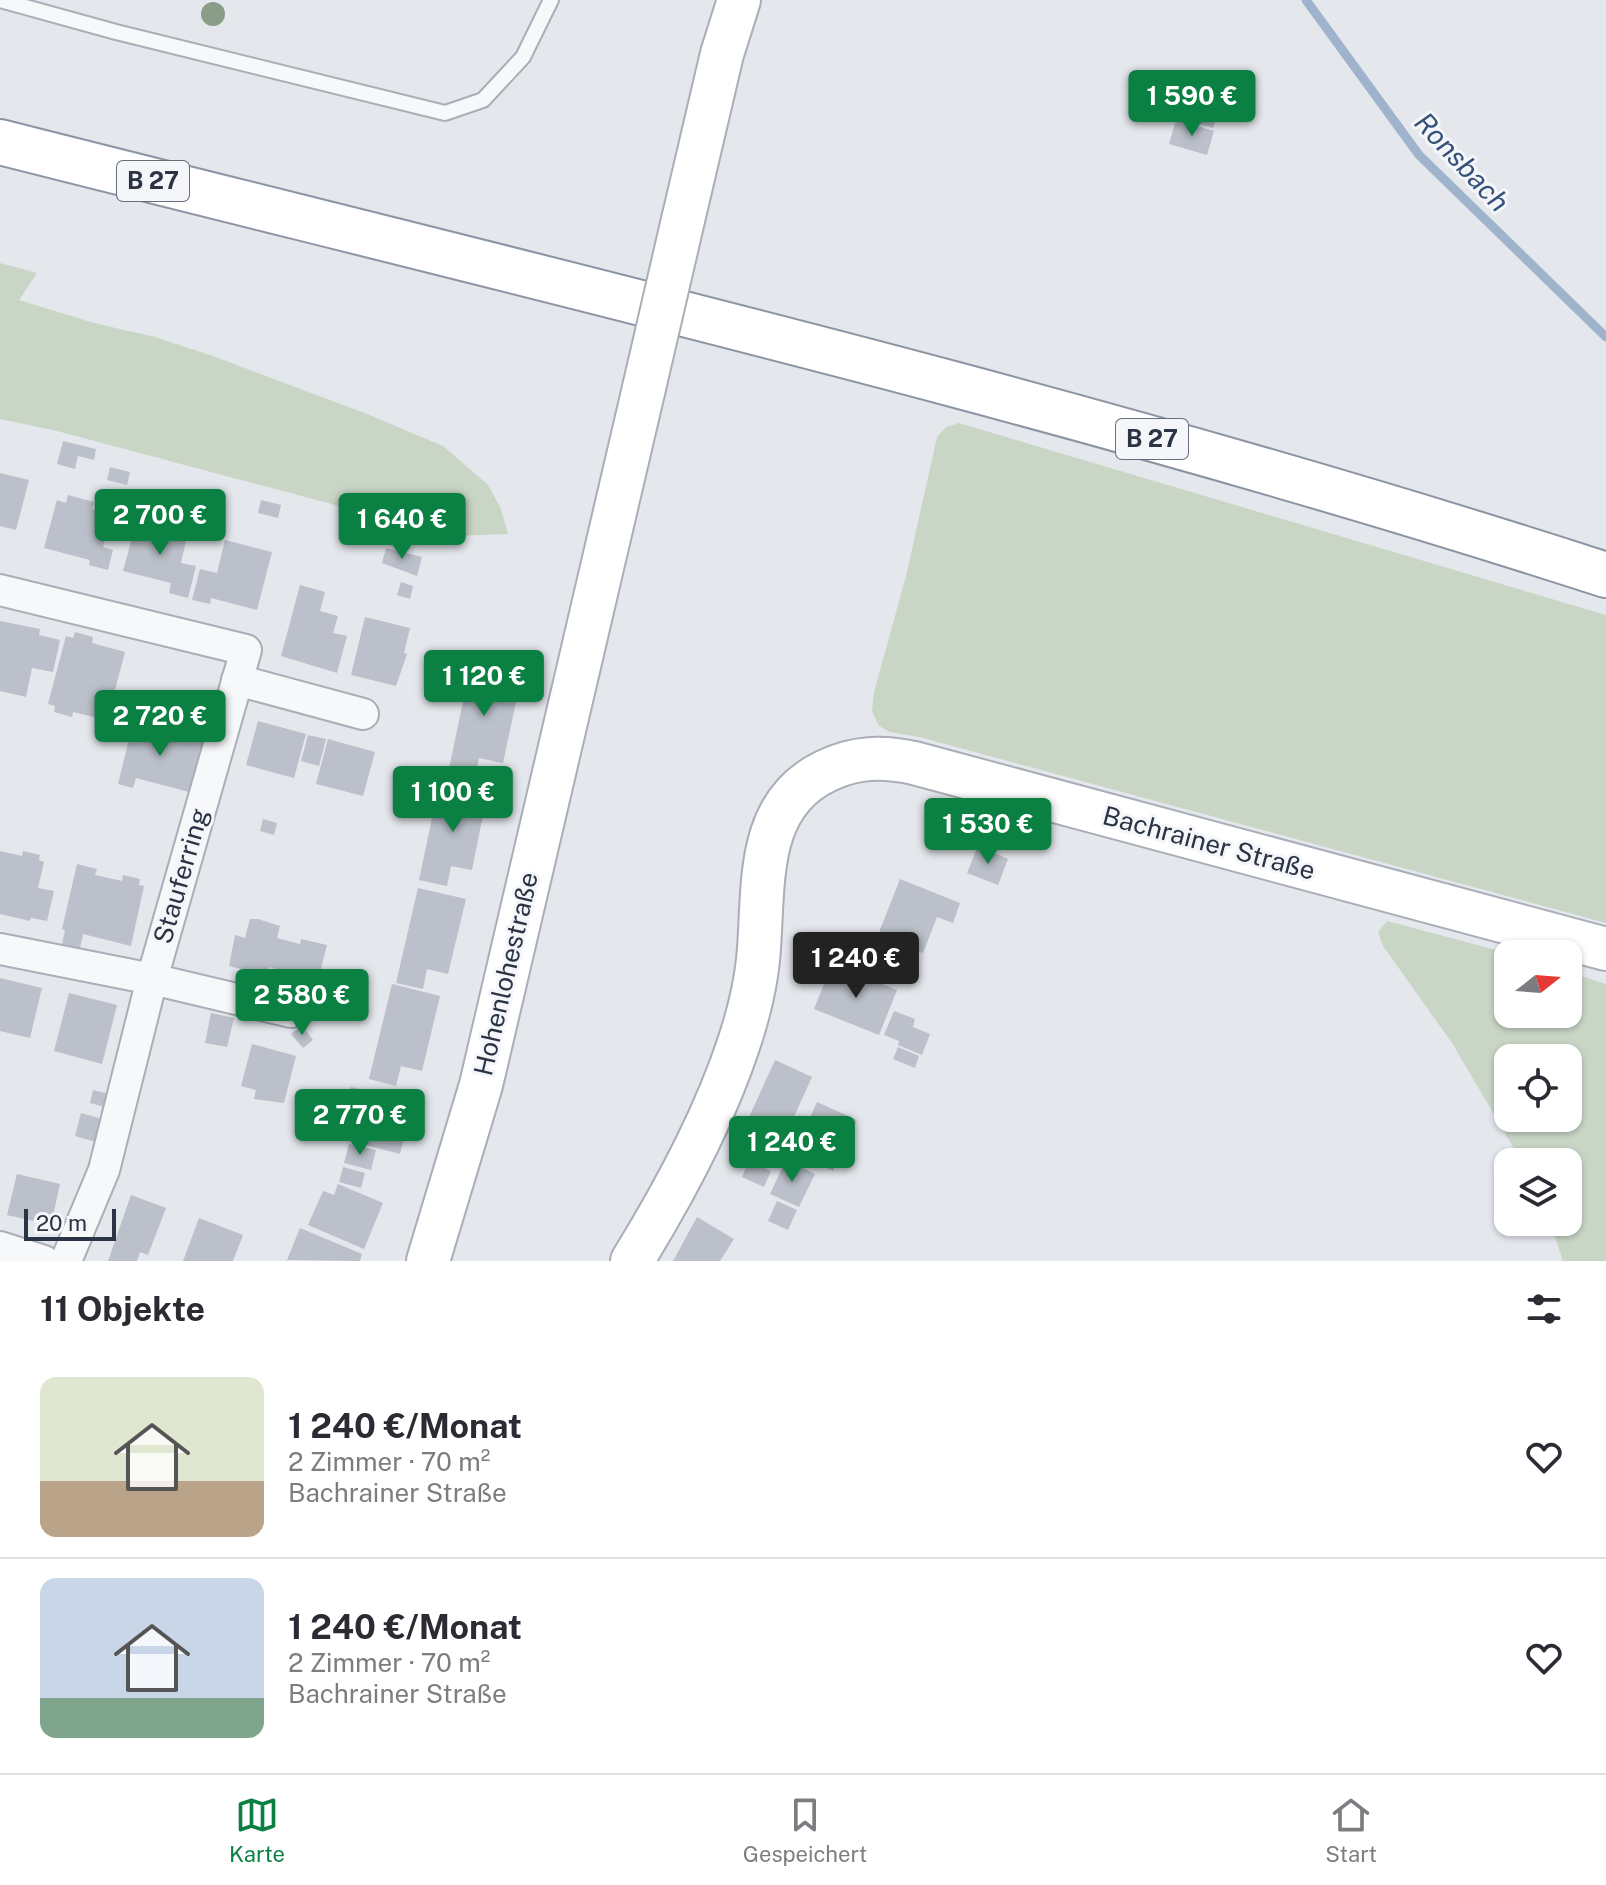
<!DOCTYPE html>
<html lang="de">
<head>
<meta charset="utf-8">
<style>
	body { margin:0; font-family:"Public Sans",sans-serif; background:#f2f2f3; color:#2b2b33; height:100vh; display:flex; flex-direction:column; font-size:30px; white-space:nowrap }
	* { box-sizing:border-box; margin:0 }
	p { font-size:26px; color:#7c7c81 }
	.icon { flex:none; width:44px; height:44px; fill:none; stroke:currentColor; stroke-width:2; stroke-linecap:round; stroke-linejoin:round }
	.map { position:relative; height:1261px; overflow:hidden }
	.sheet { display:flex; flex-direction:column; background:#fff; flex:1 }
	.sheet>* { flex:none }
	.needle { width:52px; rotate:73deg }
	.tools { position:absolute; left:1494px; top:940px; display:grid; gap:16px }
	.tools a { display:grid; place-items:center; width:88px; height:88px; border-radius:16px; background:#fff; box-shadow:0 2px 6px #0004; font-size:40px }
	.scale { position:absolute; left:24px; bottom:20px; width:92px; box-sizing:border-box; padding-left:8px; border:4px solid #2b3445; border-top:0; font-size:22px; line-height:28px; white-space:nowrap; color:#2b3445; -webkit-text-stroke:6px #f4f6f9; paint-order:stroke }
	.price { position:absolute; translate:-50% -68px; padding:0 18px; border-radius:8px; background:#0b8043; color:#fff; font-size:26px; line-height:52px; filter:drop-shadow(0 2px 4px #0008) }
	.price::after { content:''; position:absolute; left:50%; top:48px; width:24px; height:18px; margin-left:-12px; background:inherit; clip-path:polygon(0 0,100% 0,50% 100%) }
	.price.current { background:#222; color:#fff }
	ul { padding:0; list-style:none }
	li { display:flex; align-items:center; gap:24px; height:200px; padding:0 40px }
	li+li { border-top:2px solid #e1e1e2 }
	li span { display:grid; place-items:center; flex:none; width:224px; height:160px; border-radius:16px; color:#555 }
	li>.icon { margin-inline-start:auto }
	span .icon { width:96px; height:96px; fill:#fffc; stroke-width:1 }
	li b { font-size:34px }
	h2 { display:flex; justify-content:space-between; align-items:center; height:96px; padding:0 40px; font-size:34px }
	.menu { display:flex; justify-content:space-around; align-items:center; height:112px; border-top:2px solid #e1e1e2; background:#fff; font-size:22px; color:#7c7c81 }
	.menu a { display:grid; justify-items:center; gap:4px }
	.menu .current { color:#0b8043 }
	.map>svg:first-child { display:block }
	.green { fill:#c9d6c5; fill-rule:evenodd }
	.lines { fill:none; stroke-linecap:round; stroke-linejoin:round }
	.stream { stroke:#9fb4cc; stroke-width:9 }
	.building { fill:#bbc0ca }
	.lane-casing { stroke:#a9aeb7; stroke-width:18 }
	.street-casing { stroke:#a9aeb7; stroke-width:34 }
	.secondary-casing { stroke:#a9aeb7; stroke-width:46 }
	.highway-casing { stroke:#8b94a3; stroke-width:48 }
	.lane { stroke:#f7f8fa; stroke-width:14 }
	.street { stroke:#f7f8fa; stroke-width:30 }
	.secondary { stroke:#fff; stroke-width:42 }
	.highway { stroke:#fff; stroke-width:44 }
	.secondary-bridge-casing { stroke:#a9aeb7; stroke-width:46; stroke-linecap:butt }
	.secondary-bridge { stroke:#fff; stroke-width:42 }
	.tree { fill:#899d89 }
	.labels { text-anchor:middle; stroke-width:6; stroke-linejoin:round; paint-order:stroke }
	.shield { fill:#f4f6f9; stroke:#676e7b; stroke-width:2 }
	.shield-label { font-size:24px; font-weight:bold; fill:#2b3445 }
	.street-label { font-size:26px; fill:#2b3445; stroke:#f4f6f9 }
	.water-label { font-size:28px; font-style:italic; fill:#34527a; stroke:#f4f6f9 }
</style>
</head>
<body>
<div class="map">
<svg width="1606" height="1261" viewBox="0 0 1606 1261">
	<rect width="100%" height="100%" fill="#e4e7ec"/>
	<g class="green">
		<path d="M0,263L37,273L19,300L94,323L155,337L213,356L362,412L443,446L488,485L501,509L508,534L452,536L57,431L0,419Z"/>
		<path d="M959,423L1606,615V923L919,737L890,732L879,726L872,711L874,692L906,576L937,437L946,427Z"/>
		<path d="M1387,921L1511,954H1508V1014H1568V972L1606,984V1261H1563L1550,1222H1568V1162H1522L1452,1043L1383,946L1378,932ZM1568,1058V1118H1508V1058Z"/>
	</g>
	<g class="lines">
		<path class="stream" d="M1306,0L1419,155L1606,337"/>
	</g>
	<g class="building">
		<path d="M1164,95L1218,112L1213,128L1159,112Z"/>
		<path d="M1176,120L1214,131L1207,155L1169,144Z"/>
		<path d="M63,441L96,449L94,460L78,456L75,469L57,464Z"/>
		<path d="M110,467L130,472L127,485L107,480Z"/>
		<path d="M0,473L29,480L16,530L0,526Z"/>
		<path d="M68,495L94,502L92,509L111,514L103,547L113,550L108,570L89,565L90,560L44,548L57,500L66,503Z"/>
		<path d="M261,500L281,505L278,518L258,513Z"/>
		<path d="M148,520L171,526L170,532L187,536L181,563L196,566L188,598L169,593L171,583L123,571L136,523L146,526Z"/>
		<path d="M225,540L272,552L257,610L211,598L210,604L192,600L200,569L217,573Z"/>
		<path d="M386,548L422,557L417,576L382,563Z"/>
		<path d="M401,582L413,586L410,599L397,595Z"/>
		<path d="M300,585L325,592L320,611L338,616L333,633L347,636L337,673L281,656Z"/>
		<path d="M365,617L410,628L404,653L407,654L396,686L351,675Z"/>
		<path d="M0,621L40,629L39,635L60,640L53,672L32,668L26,697L0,691Z"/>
		<path d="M75,632L93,637L92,643L125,652L107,720L73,712L72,717L54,712L55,706L48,704L66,636L73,638Z"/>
		<path d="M472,658L498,663L495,678L520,683L503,763L479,758L476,774L449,769Z"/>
		<path d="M258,721L306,734L294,778L246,765Z"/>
		<path d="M133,723L162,731L163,727L183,732L182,737L203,742L189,792L136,778L133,788L118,784Z"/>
		<path d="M308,735L326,739L319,766L301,761Z"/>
		<path d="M328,739L375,752L363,796L316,784Z"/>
		<path d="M439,785L487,795L472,870L451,866L447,886L419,880Z"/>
		<path d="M263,819L277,823L274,835L260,831Z"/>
		<path d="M978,846L1008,859L998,885L967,873Z"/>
		<path d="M0,851L22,856L23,851L40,855L39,860L44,862L38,888L54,891L47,921L31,918L30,921L0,914Z"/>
		<path d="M77,864L97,869L95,875L122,881L123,875L140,879L139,885L144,886L131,946L83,934L80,948L62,944L65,930L62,929Z"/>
		<path d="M900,879L960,903L953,923L937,917L923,953L878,935Z"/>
		<path d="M418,888L466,899L448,974L427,969L423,989L396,983Z"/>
		<path d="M250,919H258L280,926L277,938L300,944L301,939L327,945L316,988L298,983L300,975L269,967L267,975L229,966L235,935L245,938Z"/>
		<path d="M832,964L897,990L879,1035L814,1009Z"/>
		<path d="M0,978L42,988L30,1038L0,1031Z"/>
		<path d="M392,984L440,996L422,1071L401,1066L396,1086L369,1079Z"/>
		<path d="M69,993L117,1005L102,1064L54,1051Z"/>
		<path d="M894,1011L915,1019L913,1027L930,1034L922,1055L898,1045L899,1041L884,1035Z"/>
		<path d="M211,1013L234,1018L227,1047L205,1043Z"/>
		<path d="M302,1025L313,1040L303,1048L291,1034Z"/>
		<path d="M252,1044L296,1056L284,1103L254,1099L256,1090L241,1086Z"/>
		<path d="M898,1047L919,1056L915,1068L893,1059Z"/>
		<path d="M775,1060L812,1077L771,1167L734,1150Z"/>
		<path d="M351,1087L413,1102L400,1154L339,1138Z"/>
		<path d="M93,1090L109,1094L105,1107L90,1103Z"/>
		<path d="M817,1102L857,1120L833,1171L813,1162L818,1151L799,1142Z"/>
		<path d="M81,1113L102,1119L96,1142L75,1136Z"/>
		<path d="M349,1144L376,1150L371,1170L344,1163Z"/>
		<path d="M749,1160L771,1171L764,1187L742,1177Z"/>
		<path d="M786,1160L815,1174L799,1207L770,1194Z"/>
		<path d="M343,1167L365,1173L361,1188L339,1182Z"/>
		<path d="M17,1174L60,1184L51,1225L7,1215Z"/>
		<path d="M338,1184L383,1203L364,1249L308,1225L323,1191L334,1195Z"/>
		<path d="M131,1195L166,1208L148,1255L140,1252L137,1261H108Z"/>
		<path d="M777,1201L797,1210L788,1230L768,1221Z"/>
		<path d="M697,1217L734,1239L720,1261H673Z"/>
		<path d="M199,1218L243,1235L233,1261H183Z"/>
		<path d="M300,1228L362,1254L360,1261L287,1260Z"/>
	</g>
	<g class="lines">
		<defs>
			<path id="lane" d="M0,0L116,32L445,113L483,100L523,57L551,0"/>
			<g id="street">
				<path d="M0,590L246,650L152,979L104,1170L66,1261"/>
				<path d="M237,680L363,714"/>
				<path d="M0,949L152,979L291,1012"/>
				<path d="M0,1247L44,1261"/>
			</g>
			<g id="secondary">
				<path d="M683,220L722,54L739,0"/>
				<path d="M428,1261L481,1085L644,388"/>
				<path d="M632,1261C674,1193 714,1119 739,1043C748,1016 755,988 758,960C765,892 752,806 826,771C855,757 882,756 914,763L1606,949"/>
			</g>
			<path id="highway" d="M0,142C537,278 1078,404 1606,575"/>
		</defs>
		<use href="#lane" class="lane-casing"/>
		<use href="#street" class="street-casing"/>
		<use href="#secondary" class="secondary-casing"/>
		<use href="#highway" class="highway-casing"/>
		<use href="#lane" class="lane"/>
		<use href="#street" class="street"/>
		<use href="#secondary" class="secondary"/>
		<use href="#highway" class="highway"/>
		<defs>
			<path id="secondary-bridge" d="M644,388L683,220"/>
		</defs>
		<use href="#secondary-bridge" class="secondary-bridge-casing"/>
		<use href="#secondary-bridge" class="secondary-bridge"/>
	</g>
	<circle class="tree" cx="213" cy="14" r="12"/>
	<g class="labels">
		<g class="shield">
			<rect x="117" y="161" width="72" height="40" rx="6"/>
			<rect x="1116" y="419" width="72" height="40" rx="6"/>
		</g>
		<g class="shield-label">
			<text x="153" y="189">B 27</text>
			<text x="1152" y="447">B 27</text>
		</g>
		<g class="street-label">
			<text transform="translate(1209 843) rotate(15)" y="9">Bachrainer Straße</text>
			<text transform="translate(181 876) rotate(-74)" y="9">Stauferring</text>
			<text transform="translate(506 974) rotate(-77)" y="9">Hohenlohestraße</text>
		</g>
		<g class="water-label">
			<text transform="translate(1462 162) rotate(47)" y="10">Ronsbach</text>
		</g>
	</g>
</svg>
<div class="tools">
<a><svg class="needle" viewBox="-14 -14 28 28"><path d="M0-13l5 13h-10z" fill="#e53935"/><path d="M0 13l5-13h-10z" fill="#7c7c81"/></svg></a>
<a><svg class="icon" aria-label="locate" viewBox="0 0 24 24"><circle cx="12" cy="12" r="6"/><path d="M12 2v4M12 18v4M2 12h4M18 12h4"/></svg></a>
<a><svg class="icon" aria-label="layers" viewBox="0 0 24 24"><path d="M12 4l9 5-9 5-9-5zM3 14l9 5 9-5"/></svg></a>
</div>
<div class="scale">20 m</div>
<b class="price" style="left:1192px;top:138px">1 590 €</b>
<b class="price" style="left:160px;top:557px">2 700 €</b>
<b class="price" style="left:402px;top:561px">1 640 €</b>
<b class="price" style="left:484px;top:718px">1 120 €</b>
<b class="price" style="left:160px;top:758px">2 720 €</b>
<b class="price" style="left:453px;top:834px">1 100 €</b>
<b class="price" style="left:988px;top:866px">1 530 €</b>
<b class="price current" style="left:856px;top:1000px">1 240 €</b>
<b class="price" style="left:302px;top:1037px">2 580 €</b>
<b class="price" style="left:360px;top:1157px">2 770 €</b>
<b class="price" style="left:792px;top:1184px">1 240 €</b>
</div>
<section class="sheet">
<h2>11 Objekte<svg class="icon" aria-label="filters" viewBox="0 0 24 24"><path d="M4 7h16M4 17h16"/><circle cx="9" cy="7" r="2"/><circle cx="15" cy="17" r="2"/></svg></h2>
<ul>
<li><span style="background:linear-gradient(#dfe7d0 65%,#b9a48a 0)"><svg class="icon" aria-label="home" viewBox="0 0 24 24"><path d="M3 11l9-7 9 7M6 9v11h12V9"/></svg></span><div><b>1 240 €/Monat</b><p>2 Zimmer · 70 m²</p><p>Bachrainer Straße</p></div><svg class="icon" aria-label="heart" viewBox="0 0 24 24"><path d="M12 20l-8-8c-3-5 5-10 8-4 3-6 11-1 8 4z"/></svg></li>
<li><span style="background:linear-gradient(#c9d6e8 75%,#7fa58c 0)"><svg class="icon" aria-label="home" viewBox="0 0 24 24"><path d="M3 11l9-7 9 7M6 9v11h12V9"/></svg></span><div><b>1 240 €/Monat</b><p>2 Zimmer · 70 m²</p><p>Bachrainer Straße</p></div><svg class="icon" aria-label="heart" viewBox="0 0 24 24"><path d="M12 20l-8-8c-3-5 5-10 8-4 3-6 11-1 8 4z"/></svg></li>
</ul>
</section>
<nav class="menu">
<a class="current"><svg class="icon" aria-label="map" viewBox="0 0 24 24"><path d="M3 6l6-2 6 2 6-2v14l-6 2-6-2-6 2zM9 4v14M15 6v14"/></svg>Karte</a>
<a><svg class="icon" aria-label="saved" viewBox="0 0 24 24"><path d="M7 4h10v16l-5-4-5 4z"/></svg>Gespeichert</a>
<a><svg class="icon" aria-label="home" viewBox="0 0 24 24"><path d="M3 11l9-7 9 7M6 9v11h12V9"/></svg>Start</a>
</nav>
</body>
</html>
